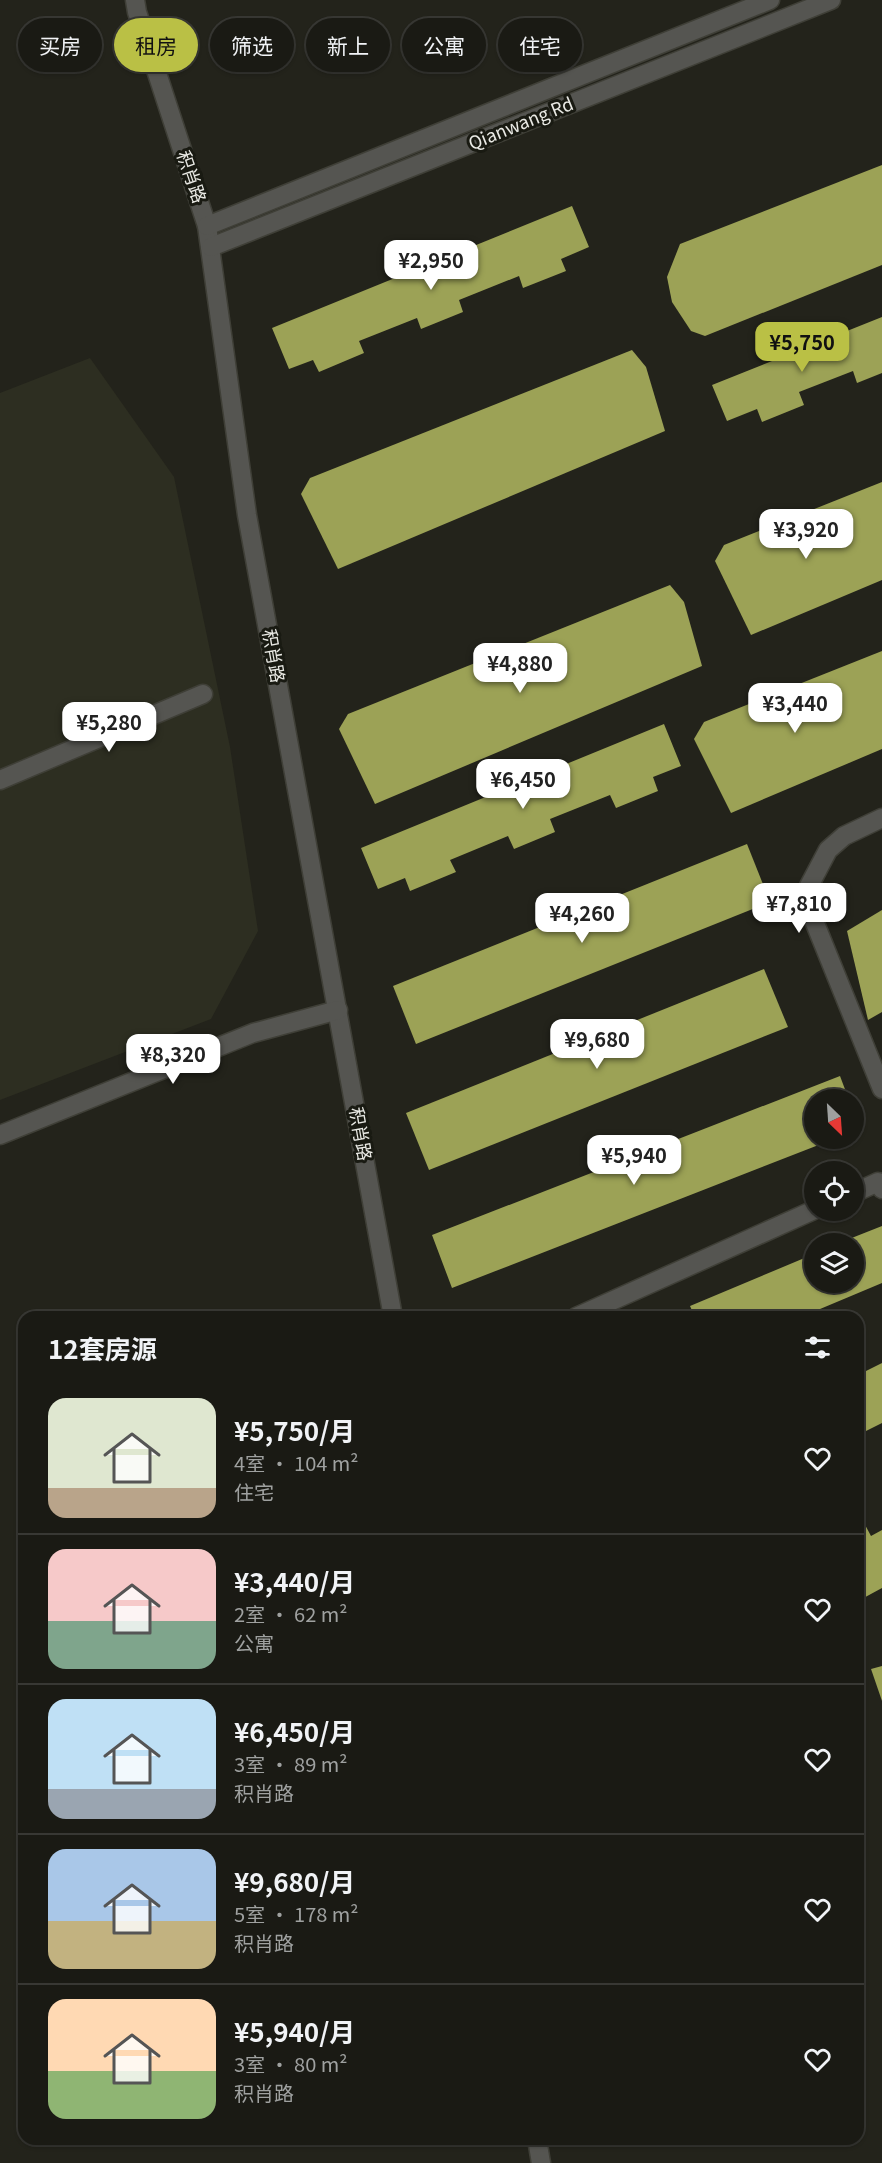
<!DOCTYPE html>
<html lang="zh">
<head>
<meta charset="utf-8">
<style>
	body { margin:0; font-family:Georgia,"Noto Sans SC",serif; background:#23231d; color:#f1f3f6; height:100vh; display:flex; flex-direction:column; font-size:22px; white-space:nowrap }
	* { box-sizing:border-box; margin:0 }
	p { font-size:20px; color:#9fa1a0 }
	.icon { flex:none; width:33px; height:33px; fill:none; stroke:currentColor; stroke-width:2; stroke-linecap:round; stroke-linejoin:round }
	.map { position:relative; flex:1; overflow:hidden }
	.details { position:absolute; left:18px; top:1311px; width:846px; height:834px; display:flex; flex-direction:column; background:#1a1a14; border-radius:18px; box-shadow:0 2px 4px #0004,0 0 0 2px #383834 }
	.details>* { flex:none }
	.top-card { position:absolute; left:18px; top:18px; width:846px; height:54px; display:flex; gap:12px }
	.needle { width:39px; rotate:155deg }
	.tools { position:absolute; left:804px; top:1089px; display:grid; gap:12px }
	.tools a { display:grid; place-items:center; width:60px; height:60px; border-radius:50%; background:#1a1a14; box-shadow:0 2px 4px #0004,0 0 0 2px #383834; font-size:30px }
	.price { position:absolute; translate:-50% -51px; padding:0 14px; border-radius:12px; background:#fff; color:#222; font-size:20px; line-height:39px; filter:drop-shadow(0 2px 3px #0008) }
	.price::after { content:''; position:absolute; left:50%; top:36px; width:18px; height:14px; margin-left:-9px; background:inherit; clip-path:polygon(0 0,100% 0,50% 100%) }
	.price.on { background:#bac045; color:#111 }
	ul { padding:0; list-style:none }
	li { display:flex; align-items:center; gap:18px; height:150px; padding:0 30px }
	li+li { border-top:2px solid #383834 }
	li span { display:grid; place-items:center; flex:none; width:168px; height:120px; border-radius:18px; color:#555 }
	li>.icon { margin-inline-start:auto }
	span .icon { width:72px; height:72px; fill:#fffc; stroke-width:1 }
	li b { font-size:26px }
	h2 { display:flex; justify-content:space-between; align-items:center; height:72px; padding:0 30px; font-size:26px }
	.pill { padding:0 21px; border-radius:27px; background:#1a1a14; box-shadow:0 2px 4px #0004,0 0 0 2px #383834; font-size:21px; line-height:54px }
	.pill.on { background:#bac045; color:#111 }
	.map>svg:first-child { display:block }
	.built { fill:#2d2e21 }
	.building { fill:#9ca256 }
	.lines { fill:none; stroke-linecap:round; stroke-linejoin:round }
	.minor-casing { stroke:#3f3f37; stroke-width:21 }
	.minor { stroke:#555551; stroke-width:18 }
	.labels { text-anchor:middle; stroke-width:6; stroke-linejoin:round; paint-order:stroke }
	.street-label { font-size:18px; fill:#eaeae5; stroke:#191a12 }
</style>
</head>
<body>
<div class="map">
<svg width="882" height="2163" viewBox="0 0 882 2163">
	<rect width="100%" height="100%" fill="#23231b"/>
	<path class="built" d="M90,358L174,477L230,747L258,931L211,1019L0,1100V393Z"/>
	<g class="building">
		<path d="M882,165V265L705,336L691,331L672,302L667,277L680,244Z"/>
		<path d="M572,206L589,247L561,259L566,271L523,288L519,276L459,300L463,312L421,329L417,318L359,341L364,353L319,372L313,360L289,369L272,328Z"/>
		<path d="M882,317V373L857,383L853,371L799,392L804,405L762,422L757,409L727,421L712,385Z"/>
		<path d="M632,350L646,367L665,431L338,569L301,494L310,478Z"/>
		<path d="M882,482V580L751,635L715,561L724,545Z"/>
		<path d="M670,585L684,602L702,666L375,804L339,729L348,714Z"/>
		<path d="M882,651V749L731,813L694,739L704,722Z"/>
		<path d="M664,724L681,766L653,777L658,791L616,808L610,795L550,819L555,832L514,849L508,836L450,860L456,872L410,891L405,878L378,889L361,848Z"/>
		<path d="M747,844L770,902L416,1044L393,986Z"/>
		<path d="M882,910V1012L868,1020L847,931Z"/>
		<path d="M764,969L788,1027L429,1170L406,1113Z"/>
		<path d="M840,1076L849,1100H814V1138L834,1139L452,1288L432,1235Z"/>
		<path d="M854,1112L860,1129L854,1131Z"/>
		<path d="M882,1226V1283L801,1317H695L690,1306L814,1254V1282H854V1244L839,1243Z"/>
		<path d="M882,1363V1423L858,1435V1375Z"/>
		<path d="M863,1521L871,1536L882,1530V1588L858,1601V1524Z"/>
		<path d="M882,1666V1701L871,1669Z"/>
		<path d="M581,2139H625V2140L583,2147Z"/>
	</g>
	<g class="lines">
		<defs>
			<g id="minor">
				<path d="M135,0L137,12L207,226L247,515L393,1317"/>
				<path d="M207,226L770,0"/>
				<path d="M211,247L831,0"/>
				<path d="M0,780L203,694"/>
				<path d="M882,818L844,836L828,850L809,886L808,906L882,1089"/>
				<path d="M0,1135L253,1033L338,1010"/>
				<path d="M854,1193L878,1182L882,1189"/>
				<path d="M576,1317L814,1210"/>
				<path d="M537,2139L541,2163"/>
			</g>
		</defs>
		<use href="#minor" class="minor-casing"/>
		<use href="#minor" class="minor"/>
	</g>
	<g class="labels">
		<g class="street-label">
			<text transform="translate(521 124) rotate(-22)" y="6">Qianwang Rd</text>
			<text transform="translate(191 177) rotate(71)" y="6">积肖路</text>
			<text transform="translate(273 656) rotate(80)" y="6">积肖路</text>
			<text transform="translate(360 1134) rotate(80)" y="6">积肖路</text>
		</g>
	</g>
</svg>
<div class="tools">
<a><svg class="needle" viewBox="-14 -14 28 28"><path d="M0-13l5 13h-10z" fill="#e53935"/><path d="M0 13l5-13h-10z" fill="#9fa1a0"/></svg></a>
<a><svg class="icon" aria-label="locate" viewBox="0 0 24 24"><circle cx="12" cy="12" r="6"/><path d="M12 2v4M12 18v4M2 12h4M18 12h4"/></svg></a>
<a><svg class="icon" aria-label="layers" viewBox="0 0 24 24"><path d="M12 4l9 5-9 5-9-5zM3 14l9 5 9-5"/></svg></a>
</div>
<b class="price" style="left:431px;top:291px">¥2,950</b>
<b class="price on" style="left:802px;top:373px">¥5,750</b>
<b class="price" style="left:806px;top:560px">¥3,920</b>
<b class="price" style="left:520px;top:694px">¥4,880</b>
<b class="price" style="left:795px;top:734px">¥3,440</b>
<b class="price" style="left:109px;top:753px">¥5,280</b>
<b class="price" style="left:523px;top:810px">¥6,450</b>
<b class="price" style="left:799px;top:934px">¥7,810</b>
<b class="price" style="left:582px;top:944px">¥4,260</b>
<b class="price" style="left:597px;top:1070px">¥9,680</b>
<b class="price" style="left:173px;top:1085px">¥8,320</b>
<b class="price" style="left:634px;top:1186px">¥5,940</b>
<div class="top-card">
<a class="pill">买房</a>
<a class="pill on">租房</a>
<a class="pill">筛选</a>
<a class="pill">新上</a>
<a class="pill">公寓</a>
<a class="pill">住宅</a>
</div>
<section class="details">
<h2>12套房源<svg class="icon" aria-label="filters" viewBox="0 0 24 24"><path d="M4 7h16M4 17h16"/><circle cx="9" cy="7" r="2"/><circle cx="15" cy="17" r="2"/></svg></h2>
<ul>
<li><span style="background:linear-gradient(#dfe7d0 75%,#b9a48a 0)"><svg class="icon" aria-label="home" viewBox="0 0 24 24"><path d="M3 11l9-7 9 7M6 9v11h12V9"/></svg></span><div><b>¥5,750/月</b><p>4室 · 104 m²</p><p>住宅</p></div><svg class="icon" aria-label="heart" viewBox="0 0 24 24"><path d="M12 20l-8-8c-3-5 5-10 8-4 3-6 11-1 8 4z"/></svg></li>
<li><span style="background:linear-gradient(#f6c9c9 60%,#7fa58c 0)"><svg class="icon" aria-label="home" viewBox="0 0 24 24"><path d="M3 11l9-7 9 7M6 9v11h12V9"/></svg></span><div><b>¥3,440/月</b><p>2室 · 62 m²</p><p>公寓</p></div><svg class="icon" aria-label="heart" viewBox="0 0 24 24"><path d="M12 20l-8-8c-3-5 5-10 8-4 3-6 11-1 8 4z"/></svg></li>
<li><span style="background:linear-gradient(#bfe0f5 75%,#9aa5b1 0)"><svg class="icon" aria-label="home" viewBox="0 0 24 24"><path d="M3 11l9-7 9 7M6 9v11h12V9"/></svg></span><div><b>¥6,450/月</b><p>3室 · 89 m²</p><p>积肖路</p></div><svg class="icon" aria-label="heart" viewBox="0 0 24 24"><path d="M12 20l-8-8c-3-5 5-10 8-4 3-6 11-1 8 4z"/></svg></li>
<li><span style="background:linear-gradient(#a9c7e8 60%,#c2b280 0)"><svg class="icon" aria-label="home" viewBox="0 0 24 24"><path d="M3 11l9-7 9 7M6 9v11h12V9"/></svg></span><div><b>¥9,680/月</b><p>5室 · 178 m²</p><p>积肖路</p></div><svg class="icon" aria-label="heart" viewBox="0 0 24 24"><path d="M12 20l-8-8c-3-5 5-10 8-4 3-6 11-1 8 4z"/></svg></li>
<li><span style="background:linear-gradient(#ffd9b3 60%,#8fb573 0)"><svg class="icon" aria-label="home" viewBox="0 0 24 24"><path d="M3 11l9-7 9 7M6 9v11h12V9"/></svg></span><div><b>¥5,940/月</b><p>3室 · 80 m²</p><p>积肖路</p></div><svg class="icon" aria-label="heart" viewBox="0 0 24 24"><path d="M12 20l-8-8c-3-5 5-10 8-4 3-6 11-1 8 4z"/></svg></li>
</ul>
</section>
</div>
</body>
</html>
